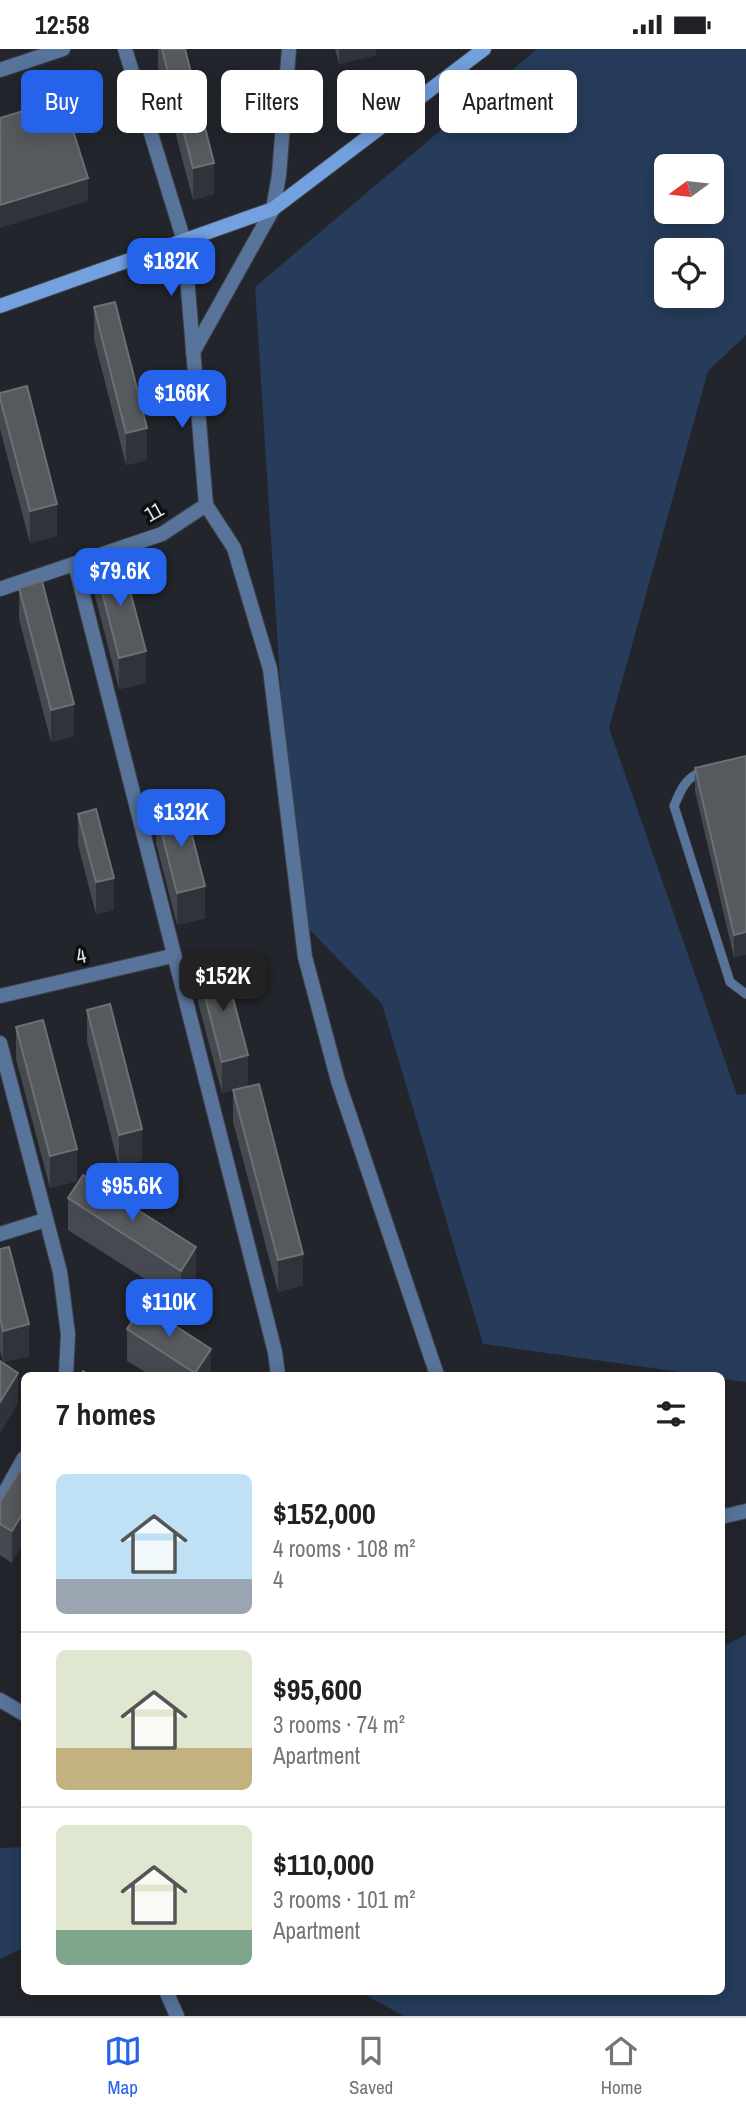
<!DOCTYPE html>
<html lang="en">
<head>
<meta charset="utf-8">
<style>
	body { margin:0; font-family:"Archivo Narrow",sans-serif; background:#f2f2f2; color:#202124; height:100vh; display:flex; flex-direction:column; font-size:26px; white-space:nowrap }
	* { box-sizing:border-box; margin:0 }
	p { font-size:23px; color:#757577 }
	.icon { flex:none; width:38px; height:38px; fill:none; stroke:currentColor; stroke-width:2; stroke-linecap:round; stroke-linejoin:round }
	.map { position:relative; flex:1; overflow:hidden }
	.sheet { position:absolute; left:21px; top:1323px; width:704px; height:623px; display:flex; flex-direction:column; background:#fff; border-radius:10px; box-shadow:0 4px 18px #0003 }
	.sheet>* { flex:none }
	.top-card { position:absolute; left:21px; top:21px; width:705px; height:63px; display:flex; gap:14px }
	.needle { width:46px; rotate:255deg }
	.fabs { position:absolute; left:654px; top:105px; display:grid; gap:14px }
	.fabs a { display:grid; place-items:center; width:70px; height:70px; border-radius:10px; background:#fff; box-shadow:0 4px 18px #0003; font-size:35px }
	.price { position:absolute; translate:-50% -60px; padding:0 16px; border-radius:14px; background:#2563eb; color:#fff; font-size:23px; line-height:46px; filter:drop-shadow(0 2px 4px #0008) }
	.price::after { content:''; position:absolute; left:50%; top:42px; width:21px; height:16px; margin-left:-10px; background:inherit; clip-path:polygon(0 0,100% 0,50% 100%) }
	.price.active { background:#222; color:#fff }
	ul { padding:0; list-style:none }
	li { display:flex; align-items:center; gap:21px; height:175px; padding:0 35px }
	li+li { border-top:2px solid #e0e0e0 }
	li span { display:grid; place-items:center; flex:none; width:196px; height:140px; border-radius:10px; color:#555 }
	li>.icon { margin-inline-start:auto }
	span .icon { width:84px; height:84px; fill:#fffc; stroke-width:1 }
	li b { font-size:30px }
	h2 { display:flex; justify-content:space-between; align-items:center; height:84px; padding:0 35px; font-size:30px }
	.chip { padding:0 24px; border-radius:10px; background:#fff; box-shadow:0 4px 18px #0003; font-size:24px; line-height:63px }
	.chip.active { background:#2563eb; color:#fff }
	.status { display:flex; justify-content:space-between; align-items:center; height:49px; padding:0 35px; background:#fff; direction:ltr }
	.status svg { height:19px; fill:currentColor }
	.menu { display:flex; justify-content:space-around; align-items:center; height:98px; border-top:2px solid #e0e0e0; background:#fff; font-size:19px; color:#757577 }
	.menu a { display:grid; justify-items:center; gap:4px }
	.menu .active { color:#2563eb }
	.map>svg:first-child { display:block }
	.green { fill:#263c5a; fill-rule:evenodd }
	.lines { fill:none; stroke-linecap:round; stroke-linejoin:round }
	.lane-casing { stroke:#404349; stroke-width:10 }
	.street-casing { stroke:#404349; stroke-width:16 }
	.secondary-casing { stroke:#404349; stroke-width:16 }
	.lane { stroke:#58749a; stroke-width:9 }
	.street { stroke:#58749a; stroke-width:14 }
	.secondary { stroke:#73a0de; stroke-width:14 }
	.wall { fill:#46494f }
	.shaded-wall { fill:#30343a }
	.building { fill:#565a5f; stroke:#6c6f74; stroke-width:2 }
	.labels { text-anchor:middle; stroke-width:7; stroke-linejoin:round; paint-order:stroke }
	.street-label { font-size:21px; fill:#dfe2e5; stroke:#0d0e11 }
</style>
</head>
<body>
<div class="status"><b>12:58</b><svg viewBox="0 0 49 12"><path d="M0 12V9h3v3zM5 12V6h3v6zM10 12V3h3v9zM15 12V0h3v12zM26 1h20v11H26zM47 4h2v5h-2z"/></svg></div>
<div class="map">
<svg width="746" height="1967" viewBox="0 0 746 1967">
	<rect width="100%" height="100%" fill="#22252b"/>
	<g class="green">
		<path d="M537,0H746V286L708,322L609,679L737,1046L746,1045V1333L721,1330V1326H700L483,1295L382,955L295,866L255,238ZM667,117H712V163H667ZM667,201H712V247H667Z"/>
		<path d="M746,1586V1967H404L360,1943L721,1942V1598Z"/>
		<path d="M24,1798V1899L0,1910V1799Z"/>
	</g>
	<g class="lines">
		<defs>
			<path id="lane" d="M705,722C686,727 681,740 674,757L730,933L746,945"/>
			<g id="street">
				<path d="M125,0L184,192L206,456L234,499L270,620L305,908L338,1032L437,1326"/>
				<path d="M0,21L63,0"/>
				<path d="M193,303L273,160L279,126L289,0"/>
				<path d="M75,515L275,1303L278,1326"/>
				<path d="M0,540L162,485L206,456"/>
				<path d="M0,947L172,907"/>
				<path d="M0,994L60,1223L68,1285L66,1326"/>
				<path d="M0,1185L45,1171"/>
				<path d="M0,1452L24,1409"/>
				<path d="M721,1468L746,1462"/>
				<path d="M0,1651L24,1665"/>
				<path d="M166,1942L177,1967"/>
			</g>
			<path id="secondary" d="M0,257L273,160L484,0"/>
		</defs>
		<use href="#lane" class="lane-casing"/>
		<use href="#street" class="street-casing"/>
		<use href="#secondary" class="secondary-casing"/>
		<use href="#lane" class="lane"/>
		<use href="#street" class="street"/>
		<use href="#secondary" class="secondary"/>
	</g>
	<g class="wall">
		<path d="M158,0H185L214,145L193,151L158,18Z"/>
		<path d="M335,0H376V6L339,15Z"/>
		<path d="M94,258L147,411L126,416L94,290Z"/>
		<path d="M0,344L57,487L30,494L0,380Z"/>
		<path d="M95,515L146,634L119,640L95,547Z"/>
		<path d="M19,539L74,687L51,693L19,570Z"/>
		<path d="M746,707L734,909L695,742V719Z"/>
		<path d="M156,762L205,869L177,876L156,794Z"/>
		<path d="M78,765L114,861L96,865L78,796Z"/>
		<path d="M198,921L248,1037L303,1236L278,1243L233,1073V1041L222,1044L198,953Z"/>
		<path d="M87,961L142,1111L119,1118L87,992Z"/>
		<path d="M16,978L77,1132L50,1139L16,1010Z"/>
		<path d="M68,1149L196,1230L181,1253L68,1181Z"/>
		<path d="M0,1200L29,1307L3,1313L0,1301Z"/>
		<path d="M127,1280L211,1326H150L127,1312Z"/>
		<path d="M24,1415L12,1514L0,1506V1453Z"/>
	</g>
	<g class="shaded-wall">
		<path d="M339,0H376V6L339,15Z"/>
		<path d="M214,114V145L193,151V119Z"/>
		<path d="M88,129V152L0,179V156Z"/>
		<path d="M147,379V411L126,416V384Z"/>
		<path d="M57,455V487L30,494V462Z"/>
		<path d="M146,602V634L119,640V609Z"/>
		<path d="M74,655V687L51,693V661Z"/>
		<path d="M114,829V861L96,865V833Z"/>
		<path d="M205,837V869L177,876V844Z"/>
		<path d="M746,883V906L734,909V886Z"/>
		<path d="M248,1006V1037L222,1044V1013Z"/>
		<path d="M142,1080V1111L119,1118V1086Z"/>
		<path d="M77,1100V1132L50,1139V1107Z"/>
		<path d="M196,1198V1230L181,1253V1222Z"/>
		<path d="M303,1205V1236L278,1243V1211Z"/>
		<path d="M29,1275V1307L3,1313V1282Z"/>
		<path d="M211,1300V1326H195V1324Z"/>
		<path d="M18,1324V1355L0,1384V1353Z"/>
		<path d="M24,1462V1494L12,1514V1482Z"/>
	</g>
	<g class="building">
		<path d="M162,0H185L214,114L193,119Z"/>
		<path d="M63,50L88,129L0,156V69Z"/>
		<path d="M115,253L147,379L126,384L94,258Z"/>
		<path d="M27,337L57,455L30,462L0,349V344Z"/>
		<path d="M121,508L146,602L119,609L95,515Z"/>
		<path d="M42,532L74,655L51,661L19,539Z"/>
		<path d="M746,707V883L734,886L695,719Z"/>
		<path d="M184,755L205,837L177,844L156,762Z"/>
		<path d="M96,760L114,829L96,833L78,765Z"/>
		<path d="M224,915L248,1006L222,1013L198,921Z"/>
		<path d="M110,955L142,1080L119,1086L87,961Z"/>
		<path d="M43,971L77,1100L50,1107L16,978Z"/>
		<path d="M259,1035L303,1205L278,1211L233,1041Z"/>
		<path d="M83,1126L196,1198L181,1222L68,1149Z"/>
		<path d="M9,1198L29,1275L3,1282L0,1269V1200Z"/>
		<path d="M143,1256L211,1300L195,1324L127,1280Z"/>
		<path d="M0,1312L18,1324L0,1353Z"/>
		<path d="M83,1322L89,1326H80Z"/>
		<path d="M24,1415V1462L12,1482L0,1475V1453Z"/>
	</g>
	<g class="labels">
		<g class="street-label">
			<text transform="translate(154 463) rotate(-29)" y="7">11</text>
			<text transform="translate(81 907) rotate(-13)" y="7">4</text>
		</g>
	</g>
</svg>
<div class="fabs">
<a><svg class="needle" viewBox="-14 -14 28 28"><path d="M0-13l5 13h-10z" fill="#e53935"/><path d="M0 13l5-13h-10z" fill="#757577"/></svg></a>
<a><svg class="icon" aria-label="locate" viewBox="0 0 24 24"><circle cx="12" cy="12" r="6"/><path d="M12 2v4M12 18v4M2 12h4M18 12h4"/></svg></a>
</div>
<b class="price" style="left:171px;top:249px">$182K</b>
<b class="price" style="left:182px;top:381px">$166K</b>
<b class="price" style="left:120px;top:559px">$79.6K</b>
<b class="price" style="left:181px;top:800px">$132K</b>
<b class="price active" style="left:223px;top:964px">$152K</b>
<b class="price" style="left:132px;top:1174px">$95.6K</b>
<b class="price" style="left:169px;top:1290px">$110K</b>
<div class="top-card">
<a class="chip active">Buy</a>
<a class="chip">Rent</a>
<a class="chip">Filters</a>
<a class="chip">New</a>
<a class="chip">Apartment</a>
</div>
<section class="sheet">
<h2>7 homes<svg class="icon" aria-label="filters" viewBox="0 0 24 24"><path d="M4 7h16M4 17h16"/><circle cx="9" cy="7" r="2"/><circle cx="15" cy="17" r="2"/></svg></h2>
<ul>
<li><span style="background:linear-gradient(#bfe0f5 75%,#9aa5b1 0)"><svg class="icon" aria-label="home" viewBox="0 0 24 24"><path d="M3 11l9-7 9 7M6 9v11h12V9"/></svg></span><div><b>$152,000</b><p>4 rooms · 108 m²</p><p>4</p></div></li>
<li><span style="background:linear-gradient(#dfe7d0 70%,#c2b280 0)"><svg class="icon" aria-label="home" viewBox="0 0 24 24"><path d="M3 11l9-7 9 7M6 9v11h12V9"/></svg></span><div><b>$95,600</b><p>3 rooms · 74 m²</p><p>Apartment</p></div></li>
<li><span style="background:linear-gradient(#dfe7d0 75%,#7fa58c 0)"><svg class="icon" aria-label="home" viewBox="0 0 24 24"><path d="M3 11l9-7 9 7M6 9v11h12V9"/></svg></span><div><b>$110,000</b><p>3 rooms · 101 m²</p><p>Apartment</p></div></li>
</ul>
</section>
</div>
<nav class="menu">
<a class="active"><svg class="icon" aria-label="map" viewBox="0 0 24 24"><path d="M3 6l6-2 6 2 6-2v14l-6 2-6-2-6 2zM9 4v14M15 6v14"/></svg>Map</a>
<a><svg class="icon" aria-label="saved" viewBox="0 0 24 24"><path d="M7 4h10v16l-5-4-5 4z"/></svg>Saved</a>
<a><svg class="icon" aria-label="home" viewBox="0 0 24 24"><path d="M3 11l9-7 9 7M6 9v11h12V9"/></svg>Home</a>
</nav>
</body>
</html>
